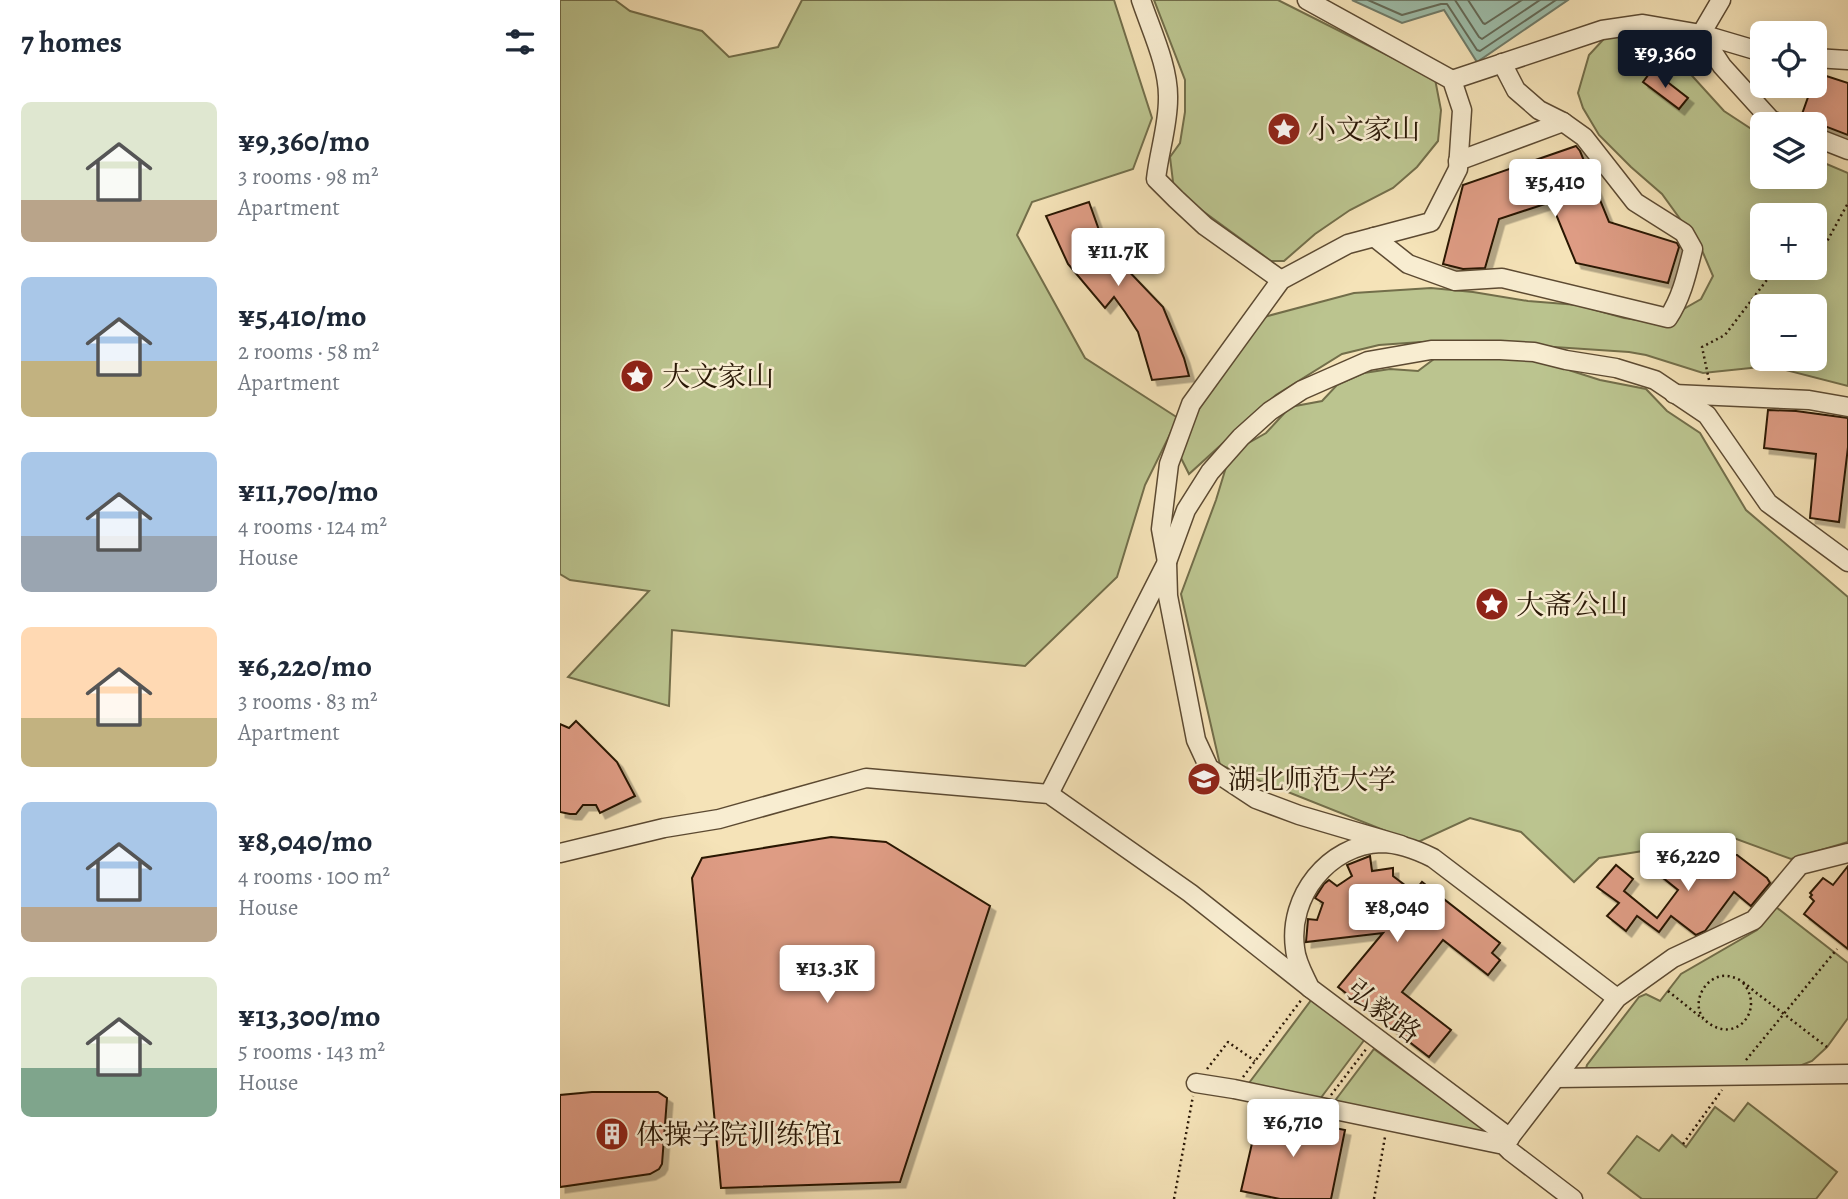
<!DOCTYPE html>
<html lang="en">
<head>
<meta charset="utf-8">
<style>
	body { margin:0; font-family:Alegreya,"Noto Serif SC",serif; background:#f2f2f3; color:#1f2937; height:100vh; display:flex; flex-direction:column; font-size:26px; white-space:nowrap }
	* { box-sizing:border-box; margin:0 }
	p { font-size:23px; color:#747a83 }
	.icon { flex:none; width:38px; height:38px; fill:none; stroke:currentColor; stroke-width:2; stroke-linecap:round; stroke-linejoin:round }
	.map { position:relative; flex:1; overflow:hidden }
	.side { display:flex; flex-direction:column; background:#fff; width:560px }
	.side>* { flex:none }
	.controls { position:absolute; left:1190px; top:21px; display:grid; gap:14px }
	.controls a { display:grid; place-items:center; width:77px; height:77px; border-radius:10px; background:#fff; box-shadow:0 4px 18px #0003; font-size:35px }
	.price { position:absolute; translate:-50% -60px; padding:0 16px; border-radius:7px; background:#fff; color:#222; font-size:23px; line-height:46px; filter:drop-shadow(0 2px 4px #0008) }
	.price::after { content:''; position:absolute; left:50%; top:42px; width:21px; height:16px; margin-left:-10px; background:inherit; clip-path:polygon(0 0,100% 0,50% 100%) }
	.price.on { background:#111827; color:#fff }
	ul { padding:0; list-style:none }
	li { display:flex; align-items:center; gap:21px; height:175px; padding:0 21px }
	li span { display:grid; place-items:center; flex:none; width:196px; height:140px; border-radius:10px; color:#555 }
	li>.icon { margin-inline-start:auto }
	span .icon { width:84px; height:84px; fill:#fffc; stroke-width:1 }
	li b { font-size:30px }
	h2 { display:flex; justify-content:space-between; align-items:center; height:84px; padding:0 21px; font-size:30px }
	main { display:flex; flex:1; min-height:0 }
	.map>svg:first-child { display:block }
	.green { fill:#bbc48f; stroke:#726e4a; stroke-width:2; fill-rule:evenodd }
	.water { fill:#9dbeab; stroke:#6f7b69; stroke-width:2 }
	.lines { fill:none; stroke-linecap:round; stroke-linejoin:round }
	.shore { stroke:#636a58; stroke-width:2 }
	.building { fill:#de9c84; stroke:#291706; stroke-width:2; filter:url(#shadow) }
	.minor-casing { stroke:#5c4a32; stroke-width:21 }
	.path { stroke:#291706; stroke-width:2.5; stroke-dasharray:2 3.5; stroke-linecap:butt }
	.minor { stroke:#f8edd1; stroke-width:18 }
	.labels { text-anchor:middle; stroke-width:5; stroke-linejoin:round; paint-order:stroke }
	.poi-label { font-size:28px; fill:#291706; stroke:#f8edd1; text-anchor:start }
	.street-label { font-size:28px; fill:#291706; stroke:#f8edd1 }
</style>
</head>
<body>
<main>
<section class="side">
<h2>7 homes<svg class="icon" aria-label="filters" viewBox="0 0 24 24"><path d="M4 7h16M4 17h16"/><circle cx="9" cy="7" r="2"/><circle cx="15" cy="17" r="2"/></svg></h2>
<ul>
<li><span style="background:linear-gradient(#dfe7d0 70%,#b9a48a 0)"><svg class="icon" aria-label="home" viewBox="0 0 24 24"><path d="M3 11l9-7 9 7M6 9v11h12V9"/></svg></span><div><b>¥9,360/mo</b><p>3 rooms · 98 m²</p><p>Apartment</p></div></li>
<li><span style="background:linear-gradient(#a9c7e8 60%,#c2b280 0)"><svg class="icon" aria-label="home" viewBox="0 0 24 24"><path d="M3 11l9-7 9 7M6 9v11h12V9"/></svg></span><div><b>¥5,410/mo</b><p>2 rooms · 58 m²</p><p>Apartment</p></div></li>
<li><span style="background:linear-gradient(#a9c7e8 60%,#9aa5b1 0)"><svg class="icon" aria-label="home" viewBox="0 0 24 24"><path d="M3 11l9-7 9 7M6 9v11h12V9"/></svg></span><div><b>¥11,700/mo</b><p>4 rooms · 124 m²</p><p>House</p></div></li>
<li><span style="background:linear-gradient(#ffd9b3 65%,#c2b280 0)"><svg class="icon" aria-label="home" viewBox="0 0 24 24"><path d="M3 11l9-7 9 7M6 9v11h12V9"/></svg></span><div><b>¥6,220/mo</b><p>3 rooms · 83 m²</p><p>Apartment</p></div></li>
<li><span style="background:linear-gradient(#a9c7e8 75%,#b9a48a 0)"><svg class="icon" aria-label="home" viewBox="0 0 24 24"><path d="M3 11l9-7 9 7M6 9v11h12V9"/></svg></span><div><b>¥8,040/mo</b><p>4 rooms · 100 m²</p><p>House</p></div></li>
<li><span style="background:linear-gradient(#dfe7d0 65%,#7fa58c 0)"><svg class="icon" aria-label="home" viewBox="0 0 24 24"><path d="M3 11l9-7 9 7M6 9v11h12V9"/></svg></span><div><b>¥13,300/mo</b><p>5 rooms · 143 m²</p><p>House</p></div></li>
</ul>
</section>
<div class="map">
<svg width="1288" height="1199" viewBox="0 0 1288 1199">
	<defs>
		<filter id="shadow"><feDropShadow dx="5.5" dy="5.5" stdDeviation="0" flood-color="#0004"/></filter>
	</defs>
	<rect width="100%" height="100%" fill="#f5e3b8"/>
	<filter id="stains"><feTurbulence type="fractalNoise" baseFrequency=".00286" numOctaves="4"/><feColorMatrix values="0 0 0 0 .2 0 0 0 0 .09 0 0 0 0 .02 0 0 0 .5 -.17"/></filter>
	<radialGradient id="worn" r=".72"><stop offset=".6" stop-color="#630" stop-opacity="0"/><stop offset="1" stop-color="#630" stop-opacity=".3"/></radialGradient>
	<g class="green">
		<path d="M0,0H55L70,11L142,31L169,57L218,47L242,0H554L592,118L573,169L472,202L457,235L525,358L618,418L585,485L557,577L465,666L112,630L109,706L8,677L89,591L10,580L0,574Z"/>
		<path d="M594,0H718L875,79L881,110L878,141L857,167L833,188L790,210L755,234L724,261H711L614,190L610,157L620,143L625,112V80Z"/>
		<path d="M1053,29L1095,35L1164,111L1202,136V177H1255V159L1288,173V386L1210,366L1143,373L1086,355L1069,352L979,346L861,342L819,345L782,354L716,395L629,474L618,452L621,434L704,317L794,293L871,288L913,292L968,301L1018,305L1064,318L1099,323L1141,299L1153,276L1141,248L1102,194L1071,167L1039,135L1023,108L1018,93L1029,55ZM1202,215H1255V268H1202ZM1202,306H1255V359H1202Z"/>
		<path d="M942,355L974,359L1040,380L1086,389L1107,411L1140,433L1186,510L1288,597V842L1231,859L1171,837L1039,858L1014,882L961,832L910,818L856,843L660,765L621,594L656,500L667,464L685,445L706,433L730,407L762,401L777,385L804,373L830,369L858,371L878,356L899,359Z"/>
		<path d="M1216,907L1288,963V1018L1267,1047L1252,1061L1237,1067L1025,1072L1027,1065L1079,997L1086,994L1100,1001L1121,974L1197,930Z"/>
		<path d="M752,999L805,1039L760,1099L686,1087Z"/>
		<path d="M814,1049L929,1133L774,1102Z"/>
		<path d="M1188,1103L1277,1172L1256,1199H1082L1048,1173L1077,1136L1099,1151L1112,1135L1126,1147L1155,1107L1174,1121Z"/>
	</g>
	<path class="water" d="M792,0H1008L917,62L884,10L842,23Z"/>
	<g class="lines">
		<g class="shore">
			<path d="M808,0L842,15L881,4H887L917,50L920,51L996,0"/>
			<path d="M895,0L919,37L922,39L980,0"/>
			<path d="M908,0L923,23L925,24L962,0"/>
		</g>
	</g>
	<g class="building">
		<path d="M1092,70L1128,98L1119,109L1083,82Z"/>
		<path d="M1257,73L1288,83V135L1241,117L1252,86H1255Z"/>
		<path d="M1016,146L1020,151L1049,222L1117,243L1119,247L1108,283L1016,263L991,202L939,219L925,268L903,269L883,264L903,185Z"/>
		<path d="M529,202L539,230L556,258L603,307L624,358L629,376L592,380L578,332L565,312L554,297L545,308L508,264L486,216Z"/>
		<path d="M1208,410L1236,411L1288,418V447L1279,522L1250,518L1256,454L1204,448Z"/>
		<path d="M16,721L57,762L75,796L40,813L36,805H23L16,814H10L0,812V724L9,728Z"/>
		<path d="M271,837L326,842L430,906L340,1182L161,1188L132,878L142,858Z"/>
		<path d="M1158,854L1177,855L1207,878L1210,883L1191,906L1174,892L1145,931L1136,935L1111,916L1099,932L1077,916L1066,931L1047,916L1059,903L1037,887L1056,865L1073,879L1064,891L1097,918L1118,890L1097,873L1110,856L1139,878Z"/>
		<path d="M810,856L812,871L833,868V876L854,892L862,882L940,943L932,953L940,960L928,975L883,940L842,992L891,1030L869,1057L778,987L823,933L746,942L748,919L757,920L763,903L755,898L764,884L769,880L777,886L792,876L787,865Z"/>
		<path d="M1288,866V949L1244,914L1254,901L1250,897L1252,895L1250,893L1263,878L1273,885Z"/>
		<path d="M32,1092H98L107,1098L102,1164L99,1169L90,1174L0,1187V1095Z"/>
		<path d="M699,1113L785,1130L771,1199H720L681,1191Z"/>
	</g>
	<g class="lines">
		<defs>
			<g id="minor">
				<path d="M581,0C591,30 609,67 608,99C608,126 599,152 596,179L616,199L645,226L721,280"/>
				<path d="M747,0L892,80L902,110L898,169L871,222L788,244L721,280L631,404L609,464L601,529L607,562L608,596L636,740L649,768L696,799L739,815L841,845"/>
				<path d="M1141,34L1162,66L1211,120L1221,124"/>
				<path d="M1141,34L1161,0"/>
				<path d="M1255,58L1288,60"/>
				<path d="M892,80L1042,30L1083,24L1141,34L1202,52"/>
				<path d="M1255,137L1288,150"/>
				<path d="M898,161L1003,122"/>
				<path d="M814,237L848,264L895,281L942,278L1108,318C1122,297 1127,273 1133,249L1124,233L1075,202L1024,137L1003,122L979,110L956,90L942,63"/>
				<path d="M1114,394L1249,400L1288,407"/>
				<path d="M489,794L607,562L626,510L650,472L681,437L710,411L742,390L808,361L871,350H940L974,352L1006,360L1056,368L1095,380L1147,415L1208,503L1288,562"/>
				<path d="M0,853L104,828L159,819L306,778L489,794L630,893L750,988"/>
				<path d="M996,1078L1288,1074"/>
				<path d="M636,1083L674,1089L944,1145L950,1151L1013,1199"/>
				<path d="M950,1138L750,988C744,975 736,962 735,948C728,897 768,845 821,843C839,843 857,850 873,858L1057,998"/>
				<path d="M944,1145L1057,998L1113,958L1194,920L1240,865L1288,853"/>
			</g>
		</defs>
		<use href="#minor" class="minor-casing"/>
		<g class="path">
			<path d="M1255,255L1259,256L1288,203"/>
			<path d="M1149,380L1142,347L1165,335L1216,268"/>
			<path d="M1183,983C1206,1010 1175,1046 1146,1021C1127,1004 1148,969 1172,977C1182,979 1191,989 1199,995C1222,1012 1244,1030 1267,1047"/>
			<path d="M1108,991L1143,1019"/>
			<path d="M1186,1060L1277,949"/>
			<path d="M647,1069L668,1042L695,1061"/>
			<path d="M683,1077L742,999"/>
			<path d="M771,1095L807,1048"/>
			<path d="M1123,1144L1162,1090"/>
			<path d="M614,1199L633,1096"/>
			<path d="M814,1199L825,1137"/>
		</g>
		<use href="#minor" class="minor"/>
	</g>
	<defs>
		<symbol id="sight-disc" viewBox="-11 -11 22 22"><circle r="9.5" fill="#8f2418" stroke="#f8edd1"/><path d="M0-6L1.8-2.2L6-1.7L2.9 1.2L3.7 5.4L0 3.3L-3.7 5.4L-2.9 1.2L-6-1.7L-1.8-2.2Z" fill="#fff"/></symbol>
		<symbol id="university-disc" viewBox="-11 -11 22 22"><circle r="9.5" fill="#8f2418" stroke="#f8edd1"/><path d="M0-5L7-2L0 1L-7-2ZM-4 1L0 2.5L4 1V4Q0 6-4 4Z" fill="#fff"/></symbol>
		<symbol id="building-disc" viewBox="-11 -11 22 22"><circle r="9.5" fill="#8f2418" stroke="#f8edd1"/><path d="M-4-6H4V6H1V3H-1V6H-4ZM-2.5-4.3h1.7v1.8h-1.7ZM.8-4.3h1.7v1.8H.8ZM-2.5-1h1.7V.8h-1.7ZM.8-1h1.7V.8H.8Z" fill="#fff"/></symbol>
	</defs>
	<g fill-rule="evenodd">
		<use href="#sight-disc" x="705" y="110" width="38" height="38"/>
		<use href="#sight-disc" x="58" y="357" width="38" height="38"/>
		<use href="#sight-disc" x="913" y="585" width="38" height="38"/>
		<use href="#university-disc" x="625" y="760" width="38" height="38"/>
		<use href="#building-disc" x="33" y="1115" width="38" height="38"/>
	</g>
	<g class="labels">
		<g class="poi-label">
			<text x="748" y="139">小文家山</text>
			<text x="102" y="386">大文家山</text>
			<text x="956" y="614">大斋公山</text>
			<text x="668" y="789">湖北师范大学</text>
			<text x="76" y="1144">体操学院训练馆1</text>
		</g>
		<g class="street-label">
			<text transform="translate(824 1011) rotate(37)" y="10">弘毅路</text>
		</g>
	</g>
	<rect width="100%" height="100%" filter="url(#stains)"/>
	<rect width="100%" height="100%" fill="url(#worn)"/>
</svg>
<div class="controls">
<a><svg class="icon" aria-label="locate" viewBox="0 0 24 24"><circle cx="12" cy="12" r="6"/><path d="M12 2v4M12 18v4M2 12h4M18 12h4"/></svg></a>
<a><svg class="icon" aria-label="layers" viewBox="0 0 24 24"><path d="M12 4l9 5-9 5-9-5zM3 14l9 5 9-5"/></svg></a>
<a>+</a>
<a>−</a>
</div>
<b class="price on" style="left:1105px;top:90px">¥9,360</b>
<b class="price" style="left:995px;top:219px">¥5,410</b>
<b class="price" style="left:558px;top:288px">¥11.7K</b>
<b class="price" style="left:1128px;top:893px">¥6,220</b>
<b class="price" style="left:837px;top:944px">¥8,040</b>
<b class="price" style="left:267px;top:1005px">¥13.3K</b>
<b class="price" style="left:733px;top:1159px">¥6,710</b>
</div>
</main>
</body>
</html>
